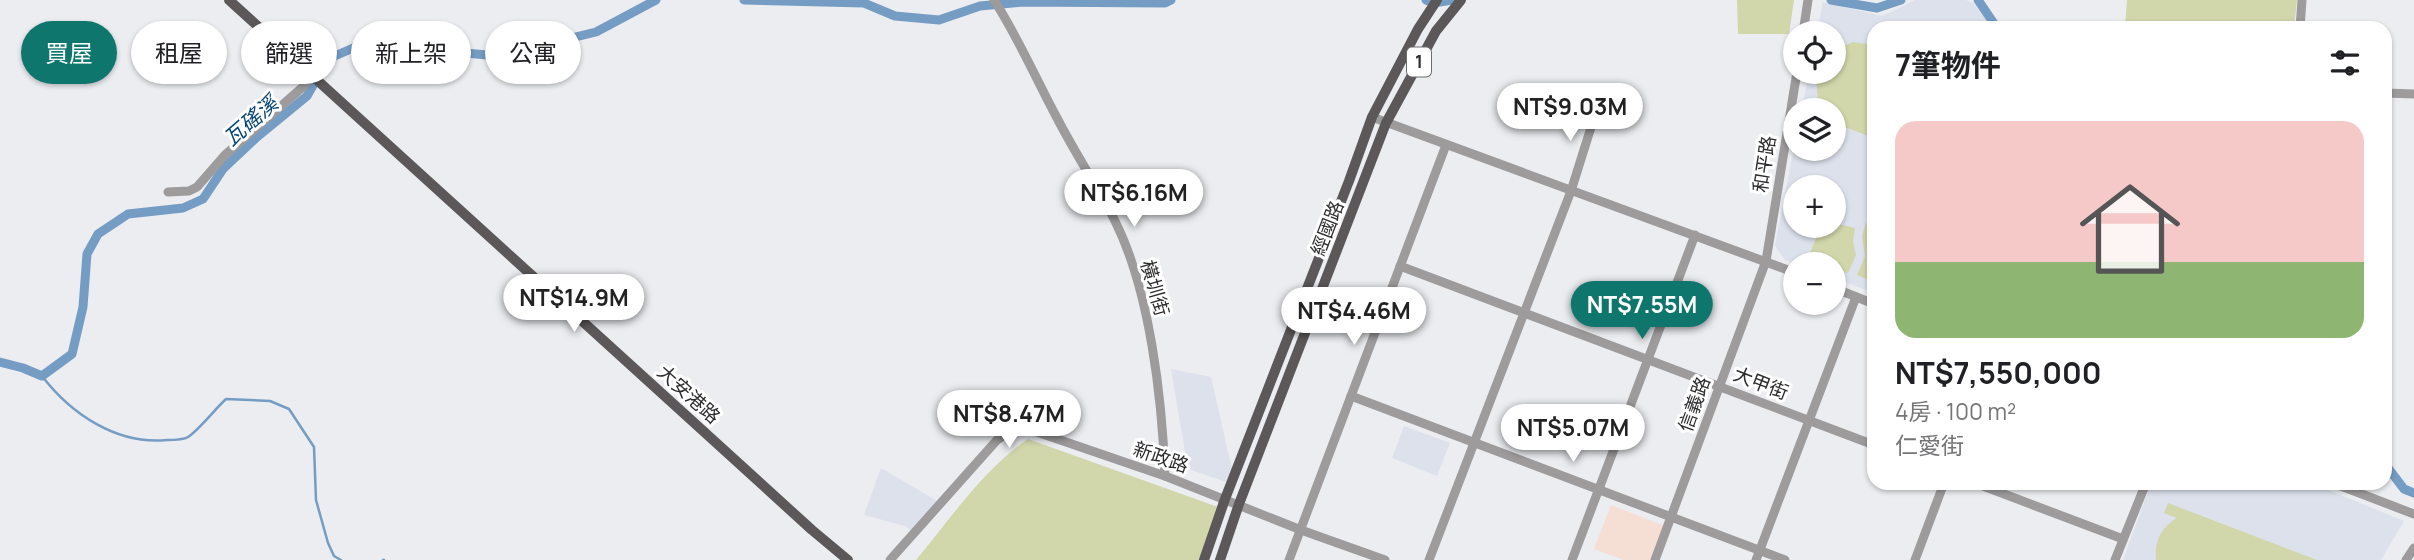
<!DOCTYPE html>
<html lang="zh-TW">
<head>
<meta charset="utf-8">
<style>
	body { margin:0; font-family:Manrope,"Noto Sans TC",sans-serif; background:#f2f2f2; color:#202124; height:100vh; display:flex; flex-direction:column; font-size:26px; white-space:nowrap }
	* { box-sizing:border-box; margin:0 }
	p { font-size:23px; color:#757577 }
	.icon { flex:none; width:38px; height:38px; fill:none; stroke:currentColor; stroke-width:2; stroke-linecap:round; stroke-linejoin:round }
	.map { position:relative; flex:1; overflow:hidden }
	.side { position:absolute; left:1867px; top:21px; width:525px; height:469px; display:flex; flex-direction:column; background:#fff; border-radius:21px; box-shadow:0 2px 5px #0004 }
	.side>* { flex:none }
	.banner { position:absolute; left:21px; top:21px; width:665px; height:63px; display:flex; gap:14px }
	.fabs { position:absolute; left:1783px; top:21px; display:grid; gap:14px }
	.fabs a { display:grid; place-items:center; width:63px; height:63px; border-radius:50%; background:#fff; box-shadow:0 2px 5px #0004; font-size:35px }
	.price { position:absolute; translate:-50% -60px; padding:0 16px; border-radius:24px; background:#fff; color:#222; font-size:23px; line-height:46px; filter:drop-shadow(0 2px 4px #0008) }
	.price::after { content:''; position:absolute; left:50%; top:42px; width:21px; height:16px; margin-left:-10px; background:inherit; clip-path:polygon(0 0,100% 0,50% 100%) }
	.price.current { background:#0f766e; color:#fff }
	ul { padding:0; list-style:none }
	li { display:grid; align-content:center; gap:14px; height:371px; padding:0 28px }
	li+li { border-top:2px solid #e0e0e0 }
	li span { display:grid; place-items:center; height:217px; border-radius:21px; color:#555 }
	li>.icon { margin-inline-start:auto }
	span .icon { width:126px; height:126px; fill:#fffc; stroke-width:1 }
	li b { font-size:30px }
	h2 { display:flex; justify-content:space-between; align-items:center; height:84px; padding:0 28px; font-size:30px }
	.chip { padding:0 24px; border-radius:32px; background:#fff; box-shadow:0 2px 5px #0004; font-size:24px; line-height:63px }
	.chip.current { background:#0f766e; color:#fff }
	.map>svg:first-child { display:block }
	.commercial { fill:#f5ded3 }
	.built { fill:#dce1ec; fill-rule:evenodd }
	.green { fill:#d1d6ab }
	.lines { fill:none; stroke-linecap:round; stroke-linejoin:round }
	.stream { stroke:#759cc3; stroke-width:2.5 }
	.canal { stroke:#759cc3; stroke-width:9 }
	.minor { stroke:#9d9b9b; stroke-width:9 }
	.major { stroke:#5c5859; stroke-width:10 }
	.labels { text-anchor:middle; stroke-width:6; stroke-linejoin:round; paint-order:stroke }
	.shield { fill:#fff; stroke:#6c6c6d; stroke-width:2 }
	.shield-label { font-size:18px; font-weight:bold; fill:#2d2d2f }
	.street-label { font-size:19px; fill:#2d2d2f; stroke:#fff }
	.water-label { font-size:21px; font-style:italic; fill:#054475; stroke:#fff }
</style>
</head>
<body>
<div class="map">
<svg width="2414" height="560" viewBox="0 0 2414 560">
	<rect width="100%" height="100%" fill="#ebedf1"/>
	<path class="commercial" d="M1611,505L1667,527L1653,560H1624L1594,549Z"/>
	<g class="built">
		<path d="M1915,0H1966L1973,3L1993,28H1874V293L1834,278V264H1797L1785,260L1775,246L1795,142L1796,149H1834V110H1802L1809,72H1834V33H1817L1823,2L1882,16ZM1796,187H1834V226H1796Z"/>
		<path d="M1171,369L1211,377L1233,474L1229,483L1188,469Z"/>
		<path d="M1404,426L1450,443L1437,476L1392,458Z"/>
		<path d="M881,468L939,502L912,531L905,526L864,515Z"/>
		<path d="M2151,483H2311L2404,521L2381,560H2123Z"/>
	</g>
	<g class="green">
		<path d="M1737,0H1794L1789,34H1738Z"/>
		<path d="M2127,0H2297L2294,28H2125Z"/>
		<path d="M1853,42L1874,45V138L1834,123V110H1804L1808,100L1820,104C1816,94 1816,83 1819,72H1834V50Z"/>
		<path d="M1834,223L1855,228L1853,241L1856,255L1848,273L1834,269V264H1820L1807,260L1821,226H1834Z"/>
		<path d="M1866,223L1874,227V282L1857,275L1865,256L1862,236Z"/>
		<path d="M1028,439L1218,507L1219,509L1199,560H916C951,518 983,470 1028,439Z"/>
		<path d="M2168,503L2317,560H2156C2154,542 2161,527 2177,518L2164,513Z"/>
	</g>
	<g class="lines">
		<g class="stream">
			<path d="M42,376C71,414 117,445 167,440C173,440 183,440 188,437C199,430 215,409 226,399L270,401L289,409L314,447L316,500L328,543L334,556L341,560"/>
			<path d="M383,560H384"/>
		</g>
		<g class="canal">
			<path d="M744,0L864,3L895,16L939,20L980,6L1023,2L1165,3L1171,0"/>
			<path d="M1426,0L1434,3L1452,0"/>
			<path d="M1831,0L1877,8L1901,0"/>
			<path d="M1978,0L1997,28"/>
			<path d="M0,362L23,368L42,376L72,354L83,307L87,254L98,234L128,214L183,208L203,199L223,169L257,137L307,96L328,59L369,41L403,32L436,40L466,53L497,56L596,32L656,0"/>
			<path d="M2385,464L2404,489L2414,493"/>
		</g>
		<g class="minor">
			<path d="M994,0C1018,37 1036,79 1057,118C1075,153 1097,186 1115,221C1150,291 1162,398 1165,476"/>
			<path d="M2300,28L2302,0"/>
			<path d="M1803,33L1808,0"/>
			<path d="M2385,93L2414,94"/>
			<path d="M1372,117L1796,273"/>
			<path d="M168,192L189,191L197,187L225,155L304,86L311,75"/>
			<path d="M1400,266L1874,445"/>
			<path d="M1834,288L1874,304"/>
			<path d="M1351,396L1785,560"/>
			<path d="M1975,483L2123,539"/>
			<path d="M2333,483L2414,514"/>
			<path d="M890,560L997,440L1013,429L1031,430L1165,476L1301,530L1385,560"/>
			<path d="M1289,560L1446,145"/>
			<path d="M1429,560L1571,191L1598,105"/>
			<path d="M1572,560L1695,235"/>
			<path d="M1655,560L1766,261L1797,72"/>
			<path d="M1756,560L1856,297"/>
			<path d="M1915,560L1944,483"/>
			<path d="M2115,560L2146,483"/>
			<path d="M2406,560L2414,548"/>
		</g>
		<g class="major">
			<path d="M229,0L812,530L848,560"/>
			<path d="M1204,560L1225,499L1349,181L1372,117L1418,29L1437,0"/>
			<path d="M1220,560L1239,504L1386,123L1436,31L1461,0"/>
		</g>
	</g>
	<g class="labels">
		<rect class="shield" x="1407" y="47.5" width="24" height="29" rx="5"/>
		<g class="shield-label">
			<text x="1419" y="68">1</text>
		</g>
		<g class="street-label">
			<text transform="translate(1764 164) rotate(-81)" y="7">和平路</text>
			<text transform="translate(1327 228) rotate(-69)" y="7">經國路</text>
			<text transform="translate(1155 288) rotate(74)" y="7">橫圳街</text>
			<text transform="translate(1761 383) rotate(21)" y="7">大甲街</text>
			<text transform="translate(689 394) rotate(42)" y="7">大安港路</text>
			<text transform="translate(1694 404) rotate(-70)" y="7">信義路</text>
			<text transform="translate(1161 457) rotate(19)" y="7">新政路</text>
		</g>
		<g class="water-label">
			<text transform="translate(251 121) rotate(-41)" y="7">瓦磘溪</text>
		</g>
	</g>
</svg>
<div class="fabs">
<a><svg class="icon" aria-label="locate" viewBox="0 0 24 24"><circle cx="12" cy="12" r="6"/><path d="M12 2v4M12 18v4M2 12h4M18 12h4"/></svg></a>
<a><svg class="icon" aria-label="layers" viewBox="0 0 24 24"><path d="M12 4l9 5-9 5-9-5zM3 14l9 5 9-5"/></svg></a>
<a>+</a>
<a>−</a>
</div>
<b class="price" style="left:1570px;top:143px">NT$9.03M</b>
<b class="price" style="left:1134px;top:229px">NT$6.16M</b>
<b class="price" style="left:574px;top:334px">NT$14.9M</b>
<b class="price current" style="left:1642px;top:341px">NT$7.55M</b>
<b class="price" style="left:1354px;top:347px">NT$4.46M</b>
<b class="price" style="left:1009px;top:450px">NT$8.47M</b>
<b class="price" style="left:1573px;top:464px">NT$5.07M</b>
<div class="banner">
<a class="chip current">買屋</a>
<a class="chip">租屋</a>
<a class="chip">篩選</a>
<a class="chip">新上架</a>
<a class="chip">公寓</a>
</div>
<section class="side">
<h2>7筆物件<svg class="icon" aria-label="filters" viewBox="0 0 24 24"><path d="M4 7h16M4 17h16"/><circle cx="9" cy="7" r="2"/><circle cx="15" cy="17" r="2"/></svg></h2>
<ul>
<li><span style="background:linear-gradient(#f6c9c9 65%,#8fb573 0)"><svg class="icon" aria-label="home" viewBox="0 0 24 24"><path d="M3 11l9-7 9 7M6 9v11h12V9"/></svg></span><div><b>NT$7,550,000</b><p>4房 · 100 m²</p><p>仁愛街</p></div></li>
</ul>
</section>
</div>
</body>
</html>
